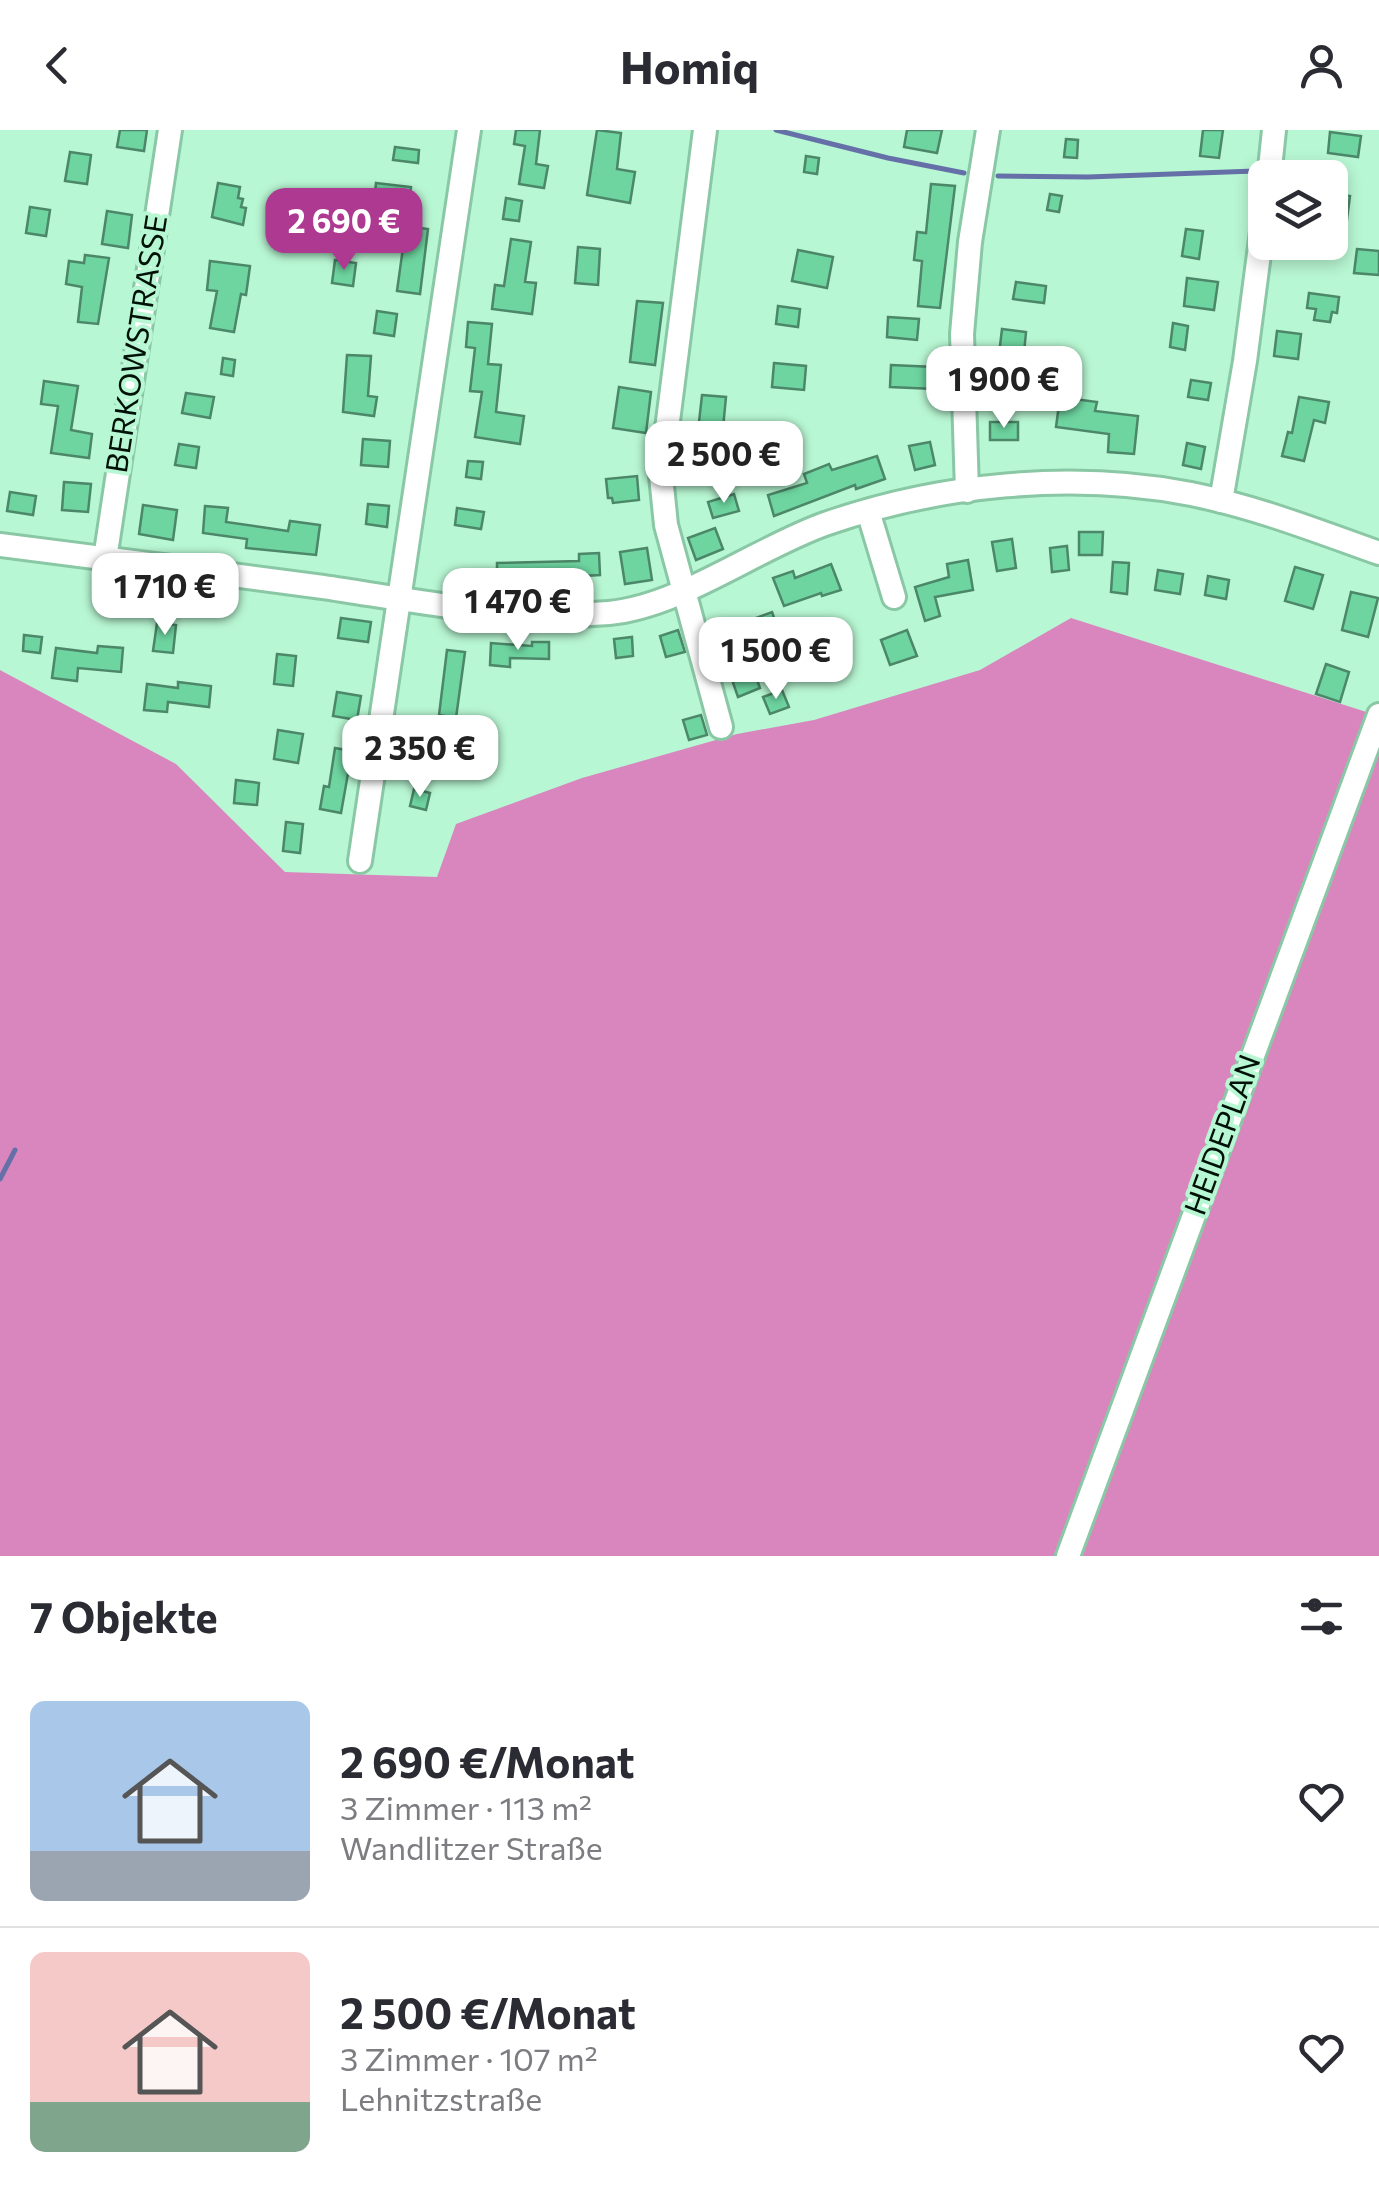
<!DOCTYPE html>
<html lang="de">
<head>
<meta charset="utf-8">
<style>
	body { margin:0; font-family:Commissioner,sans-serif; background:#f2f2f3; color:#2b2b33; height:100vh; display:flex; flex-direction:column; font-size:38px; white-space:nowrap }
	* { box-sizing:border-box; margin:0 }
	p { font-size:32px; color:#7c7c81 }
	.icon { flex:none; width:55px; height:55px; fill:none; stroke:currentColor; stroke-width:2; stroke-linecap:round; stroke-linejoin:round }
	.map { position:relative; height:1426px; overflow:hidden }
	.details { display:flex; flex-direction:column; background:#fff; flex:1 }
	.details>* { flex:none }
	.tools { position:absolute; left:1248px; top:30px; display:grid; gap:20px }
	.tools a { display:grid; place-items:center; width:100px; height:100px; border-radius:15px; background:#fff; box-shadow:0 5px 15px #0003; font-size:50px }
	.price { position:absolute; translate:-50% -85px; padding:0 22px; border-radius:20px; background:#fff; color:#222; font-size:32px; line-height:65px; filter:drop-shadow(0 2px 5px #0008) }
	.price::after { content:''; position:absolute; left:50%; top:60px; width:30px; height:22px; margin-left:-15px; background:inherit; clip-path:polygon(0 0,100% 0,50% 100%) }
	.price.selected { background:#ae3991; color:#fff }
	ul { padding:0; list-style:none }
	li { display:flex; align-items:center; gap:30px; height:250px; padding:0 30px }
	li+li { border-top:2px solid #e1e1e2 }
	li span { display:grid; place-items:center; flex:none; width:280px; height:200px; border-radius:15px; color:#555 }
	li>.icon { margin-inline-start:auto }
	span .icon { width:120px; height:120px; fill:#fffc; stroke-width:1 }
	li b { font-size:42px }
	h2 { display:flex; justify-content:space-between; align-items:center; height:120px; padding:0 30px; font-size:42px }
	header { display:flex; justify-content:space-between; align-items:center; height:130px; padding:0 30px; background:#fff; font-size:45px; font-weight:700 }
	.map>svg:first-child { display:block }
	.forest { fill:#d986bf }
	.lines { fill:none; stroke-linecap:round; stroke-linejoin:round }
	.stream { stroke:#6670a8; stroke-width:5 }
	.building { fill:#6ed5a0; stroke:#4b8768; stroke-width:2.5 }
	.minor-casing { stroke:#8ac8a5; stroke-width:28 }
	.minor { stroke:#fff; stroke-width:22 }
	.labels { text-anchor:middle; stroke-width:8; stroke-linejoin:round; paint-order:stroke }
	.street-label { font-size:30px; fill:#001207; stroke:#b8f7d3 }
</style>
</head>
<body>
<header><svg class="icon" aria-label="back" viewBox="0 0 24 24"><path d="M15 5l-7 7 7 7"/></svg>Homiq<svg class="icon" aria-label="person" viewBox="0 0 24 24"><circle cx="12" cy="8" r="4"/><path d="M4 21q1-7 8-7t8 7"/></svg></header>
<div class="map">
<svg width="1379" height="1426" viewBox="0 0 1379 1426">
	<rect width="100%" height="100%" fill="#b8f7d3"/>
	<path class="forest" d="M1071,488L1379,586V1426H0V540L176,634L285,742L437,747L456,694L582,648L737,604L814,590L980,540Z"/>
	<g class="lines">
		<g class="stream">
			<path d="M776,0L888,28L964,43"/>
			<path d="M998,46L1088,47L1255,41"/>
			<path d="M0,1049L15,1020"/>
		</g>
	</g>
	<g class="building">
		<path d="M120,0H147L144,21L117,17Z"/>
		<path d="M516,0H540L536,34L548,36L544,58L519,54L525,16L514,14Z"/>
		<path d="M597,0L621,3L617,39L635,42L630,73L587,65Z"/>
		<path d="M907,0H942L937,23L904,17Z"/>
		<path d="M1203,0H1223L1219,28L1200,26Z"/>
		<path d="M1330,2L1361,6L1358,27L1328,23Z"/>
		<path d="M1066,9L1078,10L1077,28L1064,27Z"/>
		<path d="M395,17L419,20L418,33L393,30Z"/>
		<path d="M70,22L91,25L87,54L65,51Z"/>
		<path d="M806,26L819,28L817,44L804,42Z"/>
		<path d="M218,53L240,57L238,68L243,69L241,77L246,78L243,95L212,87Z"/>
		<path d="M376,53L411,57L408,78L374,73Z"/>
		<path d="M931,54L955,56L940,178L918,176L922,131L914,130L917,102L926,103Z"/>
		<path d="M1330,63L1350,66L1346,97L1330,95Z"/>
		<path d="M1050,64L1062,66L1059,82L1047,80Z"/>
		<path d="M506,68L522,71L519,91L503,89Z"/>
		<path d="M295,76L323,80L319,103L291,99Z"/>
		<path d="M30,77L50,80L46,106L26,103Z"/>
		<path d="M107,81L132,85L128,118L102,114Z"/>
		<path d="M406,96L428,99L420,164L397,161Z"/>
		<path d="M1186,99L1203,101L1199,129L1182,126Z"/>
		<path d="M511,109L531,112L525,152L536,153L532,184L492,179L495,155L504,156Z"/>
		<path d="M578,117L600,119L598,155L575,153Z"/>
		<path d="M1357,119L1379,121V145L1354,143Z"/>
		<path d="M798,120L833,127L827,158L792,151Z"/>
		<path d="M85,125L109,128L98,194L78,192L82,157L66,154L69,131L84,133Z"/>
		<path d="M335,130L356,133L353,156L332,153Z"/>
		<path d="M210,131L250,136L246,165L241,164L234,202L210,198L217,161L207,160Z"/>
		<path d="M1187,148L1218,152L1214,180L1184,176Z"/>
		<path d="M1016,152L1046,156L1044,173L1013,169Z"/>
		<path d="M1309,163L1339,167L1337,183L1332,182L1330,192L1314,190L1316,179L1307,178Z"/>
		<path d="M637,171L663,173L655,235L630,232Z"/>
		<path d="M778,176L800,179L798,197L776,194Z"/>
		<path d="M377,181L397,184L394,206L374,203Z"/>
		<path d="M888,187L919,189L917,210L887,207Z"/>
		<path d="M468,192L492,194L488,234L501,235L496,282L524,286L520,314L475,307L482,262L470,261L475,218L466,217Z"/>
		<path d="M1173,193L1188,196L1185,220L1170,217Z"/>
		<path d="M1002,199L1026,202L1024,223L1011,222L1009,262L984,261L985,241H997Z"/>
		<path d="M1277,201L1301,204L1298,229L1274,226Z"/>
		<path d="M347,225L371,226L368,266L377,267L374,286L343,282Z"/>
		<path d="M223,228L235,230L233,246L221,244Z"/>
		<path d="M774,233L806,236L804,260L772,257Z"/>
		<path d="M891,235L935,237L934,259L890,257Z"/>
		<path d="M1191,250L1211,253L1208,270L1188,267Z"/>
		<path d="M44,251L78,256L71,300L92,304L89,328L51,323L58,276L41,274Z"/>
		<path d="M619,257L651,262L646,303L613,298Z"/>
		<path d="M186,263L214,267L210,288L182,283Z"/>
		<path d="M702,265L726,267L723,298L718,297L715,329L695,328Z"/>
		<path d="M1060,267L1097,272L1095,281L1138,286L1134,324L1108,322L1109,304L1056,297Z"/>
		<path d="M1299,267L1329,272L1325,293L1314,290L1304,331L1282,326L1288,302L1292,303Z"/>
		<rect x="990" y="292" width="28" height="18"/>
		<path d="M363,309L390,311L388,337L361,335Z"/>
		<path d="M930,312L935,335L915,340L909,316Z"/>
		<path d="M1187,313L1205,317L1201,339L1183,335Z"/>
		<path d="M179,314L199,317L196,338L175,335Z"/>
		<path d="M877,326L885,349L856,359L855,355L774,386L768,365L807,353L804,344L829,334L832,340Z"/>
		<path d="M468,331L483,332L481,349L466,347Z"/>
		<path d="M637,346L639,370L613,373L612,368H608L606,349Z"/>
		<path d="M64,352L91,354L88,382L62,380Z"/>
		<path d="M10,362L36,366L33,385L7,381Z"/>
		<path d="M734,364L739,381L713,388L708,372Z"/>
		<path d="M368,374L389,376L387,397L366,394Z"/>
		<path d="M143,375L177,380L173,410L139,404Z"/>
		<path d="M205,376L228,378L226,392L288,401L290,391L320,395L316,425L246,418L247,409L203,403Z"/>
		<path d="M457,378L484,382L481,399L455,395Z"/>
		<path d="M715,398L723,419L696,430L688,408Z"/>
		<path d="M1079,402H1103L1102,425H1079Z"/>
		<path d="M1012,409L1016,438L997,441L992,412Z"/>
		<path d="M1067,416L1069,440L1052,442L1050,418Z"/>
		<path d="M647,418L652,450L625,454L620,422Z"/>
		<path d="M599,423L600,445L566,447V452H497V433L579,431V424Z"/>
		<path d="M968,430L973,460L935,467L940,486L925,491L915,457L949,447L947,434Z"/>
		<path d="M1113,432L1129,433L1127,464L1111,462Z"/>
		<path d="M831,434L841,460L822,466L821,463L784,476L773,448L793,441L795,448Z"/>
		<path d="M1295,437L1323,445L1313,479L1285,471Z"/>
		<path d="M1158,440L1183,444L1180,464L1155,460Z"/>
		<path d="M1208,446L1229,450L1226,469L1205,465Z"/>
		<path d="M117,453L137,456L134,477L114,475Z"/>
		<path d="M1351,462L1378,468L1368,507L1342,500Z"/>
		<path d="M772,482L780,504L745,517L737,495Z"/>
		<path d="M341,488L371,492L368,512L338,508Z"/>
		<path d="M157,493L176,495L173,523L153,521Z"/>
		<path d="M678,500L685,522L666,527L660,506Z"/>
		<path d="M907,500L917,526L890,535L881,510Z"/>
		<path d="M24,505L42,507L40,523L23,521Z"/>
		<path d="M632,507L633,526L616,528L614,509Z"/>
		<path d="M532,512H549V529L510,528V537L490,535L491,513L532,516Z"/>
		<path d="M98,516L123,518L121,542L78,538L77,551L52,548L56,518L97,523Z"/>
		<path d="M447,520L465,522L456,588L439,585Z"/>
		<path d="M277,524L296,526L293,556L274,554Z"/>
		<path d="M1326,534L1349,542L1340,572L1316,564Z"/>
		<path d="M753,539L760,558L738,567L731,547Z"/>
		<path d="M178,552L211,556L209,577L168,572L167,582L144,580L147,554L178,558Z"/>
		<path d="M782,560L789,577L770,584L763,567Z"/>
		<path d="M337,562L361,566L357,590L333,586Z"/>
		<path d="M701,585L707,605L689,610L683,590Z"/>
		<path d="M278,600L303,604L298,633L274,629Z"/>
		<path d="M421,611L442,614L438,641L417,638Z"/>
		<path d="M335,618L352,621L341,683L320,679L324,656L329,657Z"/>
		<path d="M236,650L259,653L257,675L234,673Z"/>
		<path d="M414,659L430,663L426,680L410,676Z"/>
		<path d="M286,692L303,694L300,723L283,721Z"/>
	</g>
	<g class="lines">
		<defs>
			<g id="minor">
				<path d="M705,0L661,346L666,395L721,597"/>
				<path d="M1269,48L1274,0"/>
				<path d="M967,361L962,204L970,112L988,0"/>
				<path d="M1221,371L1245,231L1265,78"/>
				<path d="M868,381L894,467"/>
				<path d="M0,415C108,429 215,442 323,457C417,471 513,491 609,483C681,476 755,419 825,394C939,354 1072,341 1191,364C1256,377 1317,401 1379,423"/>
				<path d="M105,429L170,0"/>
				<path d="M360,731L469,0"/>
				<path d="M1068,1426L1379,585"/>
			</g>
		</defs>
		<use href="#minor" class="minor-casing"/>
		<use href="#minor" class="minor"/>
	</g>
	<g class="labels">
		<g class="street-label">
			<text transform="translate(137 214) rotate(-81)" y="10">BERKOWSTRASSE</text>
			<text transform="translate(1223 1005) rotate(-70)" y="10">HEIDEPLAN</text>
		</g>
	</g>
</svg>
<div class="tools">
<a><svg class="icon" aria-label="layers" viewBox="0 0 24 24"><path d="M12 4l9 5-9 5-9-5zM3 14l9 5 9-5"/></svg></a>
</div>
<b class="price selected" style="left:344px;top:143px">2 690 €</b>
<b class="price" style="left:1004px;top:301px">1 900 €</b>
<b class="price" style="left:724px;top:376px">2 500 €</b>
<b class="price" style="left:165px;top:508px">1 710 €</b>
<b class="price" style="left:518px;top:523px">1 470 €</b>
<b class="price" style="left:776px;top:572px">1 500 €</b>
<b class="price" style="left:420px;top:670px">2 350 €</b>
</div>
<section class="details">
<h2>7 Objekte<svg class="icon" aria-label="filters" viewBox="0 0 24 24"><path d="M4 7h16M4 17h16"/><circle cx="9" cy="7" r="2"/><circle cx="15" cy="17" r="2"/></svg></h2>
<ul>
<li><span style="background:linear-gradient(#a9c7e8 75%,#9aa5b1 0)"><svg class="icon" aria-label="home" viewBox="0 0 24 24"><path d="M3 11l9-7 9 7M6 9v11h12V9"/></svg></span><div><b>2 690 €/Monat</b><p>3 Zimmer · 113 m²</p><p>Wandlitzer Straße</p></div><svg class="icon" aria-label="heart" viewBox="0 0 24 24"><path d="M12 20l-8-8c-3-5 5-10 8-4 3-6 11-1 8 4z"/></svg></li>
<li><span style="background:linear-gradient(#f6c9c9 75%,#7fa58c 0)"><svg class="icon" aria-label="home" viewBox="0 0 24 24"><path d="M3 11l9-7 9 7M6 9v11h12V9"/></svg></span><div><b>2 500 €/Monat</b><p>3 Zimmer · 107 m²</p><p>Lehnitzstraße</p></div><svg class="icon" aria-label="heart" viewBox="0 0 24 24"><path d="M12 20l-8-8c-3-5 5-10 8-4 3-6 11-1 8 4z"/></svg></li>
</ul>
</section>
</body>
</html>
